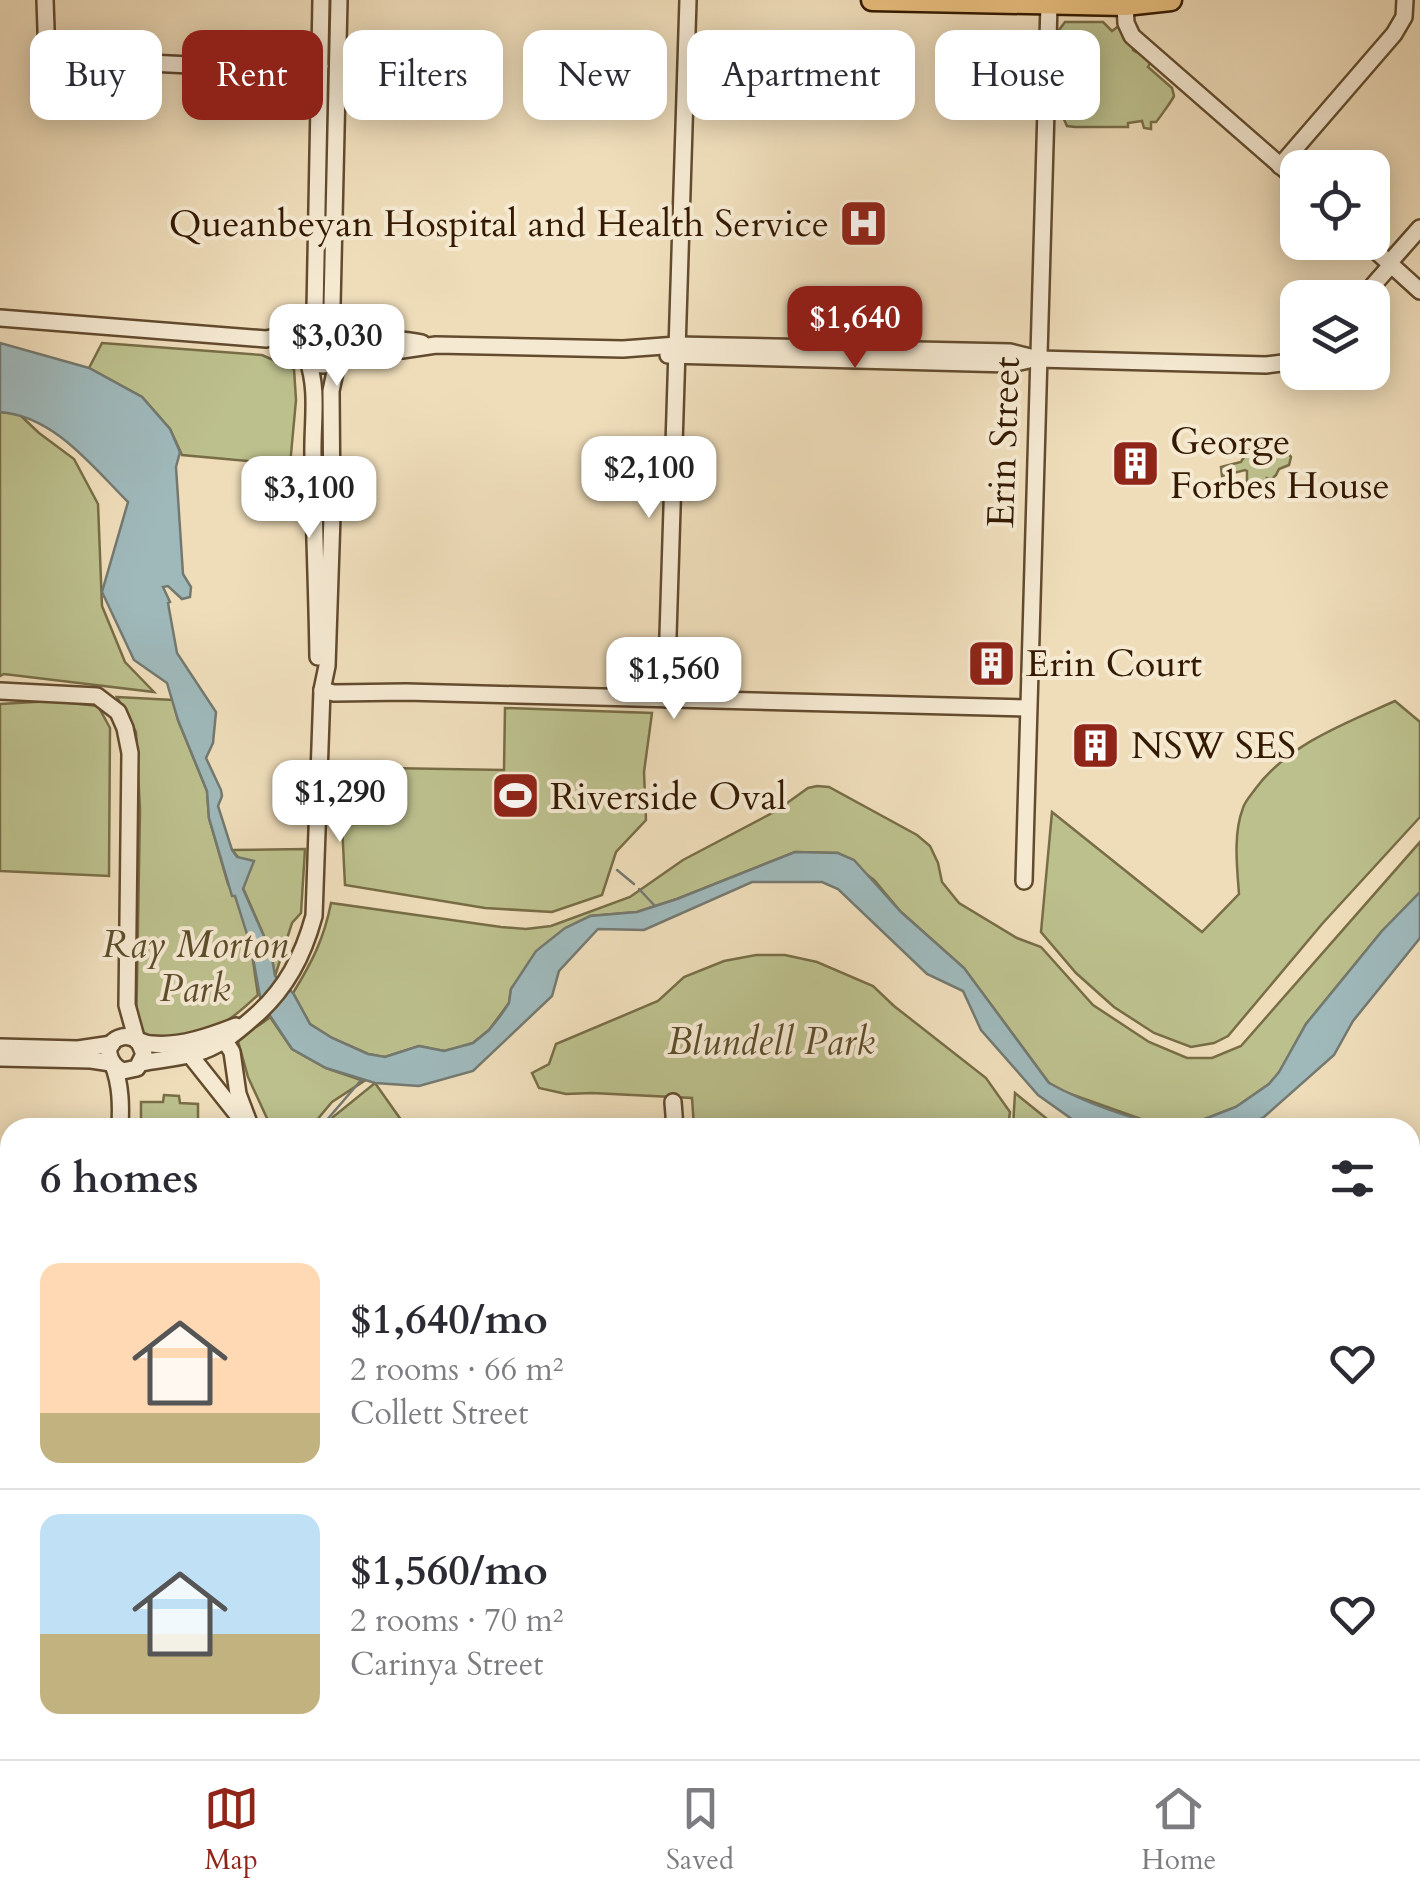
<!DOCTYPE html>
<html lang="en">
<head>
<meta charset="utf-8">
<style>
	body { margin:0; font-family:Cardo,serif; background:#f7f7f7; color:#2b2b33; height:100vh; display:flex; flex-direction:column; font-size:38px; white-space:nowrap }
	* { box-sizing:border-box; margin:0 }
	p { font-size:32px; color:#7c7c81 }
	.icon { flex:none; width:55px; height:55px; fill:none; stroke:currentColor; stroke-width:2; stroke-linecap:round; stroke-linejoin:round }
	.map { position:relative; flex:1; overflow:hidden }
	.details { position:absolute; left:0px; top:1118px; width:1420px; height:642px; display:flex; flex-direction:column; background:#fff; border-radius:30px 30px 0 0; box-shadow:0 5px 25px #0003 }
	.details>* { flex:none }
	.guide { position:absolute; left:30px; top:30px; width:1360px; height:90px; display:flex; gap:20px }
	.controls { position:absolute; left:1280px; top:150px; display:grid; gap:20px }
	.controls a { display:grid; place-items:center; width:110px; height:110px; border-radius:20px; background:#fff; box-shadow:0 5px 25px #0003; font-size:50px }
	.price { position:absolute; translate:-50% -85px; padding:0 22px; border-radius:20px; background:#fff; color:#222; font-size:32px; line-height:65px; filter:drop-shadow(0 2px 5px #0008) }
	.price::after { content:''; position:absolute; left:50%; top:60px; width:30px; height:22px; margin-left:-15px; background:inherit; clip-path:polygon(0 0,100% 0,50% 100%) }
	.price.selected { background:#8f2418; color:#fff }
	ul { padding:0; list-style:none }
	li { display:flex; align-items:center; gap:30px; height:250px; padding:0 40px }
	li+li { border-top:2px solid #e1e1e2 }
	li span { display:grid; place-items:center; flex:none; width:280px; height:200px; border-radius:20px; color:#555 }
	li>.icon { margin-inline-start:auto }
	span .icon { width:120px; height:120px; fill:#fffc; stroke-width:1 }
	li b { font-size:42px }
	h2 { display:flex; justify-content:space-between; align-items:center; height:120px; padding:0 40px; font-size:42px }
	.pill { padding:0 35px; border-radius:20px; background:#fff; box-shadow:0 5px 25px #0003; font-size:35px; line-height:90px }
	.pill.selected { background:#8f2418; color:#fff }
	.dock { display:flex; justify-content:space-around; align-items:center; height:140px; border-top:2px solid #e1e1e2; background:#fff; font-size:28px; color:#7c7c81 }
	.dock a { display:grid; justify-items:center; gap:5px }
	.dock .selected { color:#8f2418 }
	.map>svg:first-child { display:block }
	.green { fill:#bcc08d; stroke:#786d46; stroke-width:2.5 }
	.water { fill:#9fb9bb; stroke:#747970; stroke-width:2.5 }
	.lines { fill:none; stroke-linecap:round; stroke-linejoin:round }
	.stream { stroke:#747970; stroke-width:2.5 }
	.minor-casing { stroke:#634b2e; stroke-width:20 }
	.major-casing { stroke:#341a00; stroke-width:25 }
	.minor { stroke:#f5e9d2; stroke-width:15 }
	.major { stroke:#e8be7d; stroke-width:20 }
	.labels { text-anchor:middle; stroke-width:8; stroke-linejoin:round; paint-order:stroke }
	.poi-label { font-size:38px; fill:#341a00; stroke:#f5e9d2; text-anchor:start }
	.street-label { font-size:38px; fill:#341a00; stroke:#f5e9d2 }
	.park-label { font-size:38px; font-style:italic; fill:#5d4c2a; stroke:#f5e9d2 }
</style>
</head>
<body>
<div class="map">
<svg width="1420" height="1759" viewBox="0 0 1420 1759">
	<rect width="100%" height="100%" fill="#efddba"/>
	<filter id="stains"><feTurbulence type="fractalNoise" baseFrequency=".002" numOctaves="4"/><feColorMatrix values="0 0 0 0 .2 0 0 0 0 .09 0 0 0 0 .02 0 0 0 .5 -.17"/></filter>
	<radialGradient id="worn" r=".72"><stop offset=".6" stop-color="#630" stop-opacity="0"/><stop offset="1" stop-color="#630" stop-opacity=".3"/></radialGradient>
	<g class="green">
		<path d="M1065,22H1103L1112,31L1120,25L1137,39L1133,50L1136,52L1144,49L1153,58L1148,67L1172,88L1174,96C1173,99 1158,120 1156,122H1151V129L1144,128L1142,121L1128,123V127H1075L1067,126L1062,115H1056L1059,30Z"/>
		<path d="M102,343L262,355L294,369L296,400L290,465L182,455L170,429L142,397L89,368Z"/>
		<path d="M0,412L19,414L39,433L74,459L98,504L102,606L125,662L154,692L4,674L0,676Z"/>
		<path d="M1264,441C1273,440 1286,449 1291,457L1289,465L1279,469L1276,475L1272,479L1267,478L1268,483L1264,487L1250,490L1247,486V471L1245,470L1222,476L1221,467L1241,462L1247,452L1243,449L1244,447L1263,459L1258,452Z"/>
		<path d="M117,697L173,700L178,720L207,791L209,818L228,884L239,903L251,947L258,995C248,1004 237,1015 226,1021C198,1036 167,1039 136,1036L140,810L136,732Z"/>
		<path d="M52,701L98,706L110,728L109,876L0,871V704Z"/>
		<path d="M1395,701L1420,722V817L1322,924L1228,1036L1214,1043L1191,1047L1154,1033L1114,1007L1076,973L1041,932L1052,812L1202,932L1239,894C1237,867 1233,834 1243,808C1245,801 1252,794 1256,788C1289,744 1346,723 1395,701Z"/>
		<path d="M505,708L652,713L644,772L646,820L616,852L602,895L552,912L485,908L345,885L342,824H384L387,768L504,770Z"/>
		<path d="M817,786L829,787L917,835L930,846L938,863L942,882L959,903L1017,938L1041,947L1093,1005L1149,1042L1187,1058H1212L1241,1046L1420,842V893L1382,931L1306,1024L1279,1073L1269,1084L1236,1107L1184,1127H1173L1152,1123L1065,1092L1049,1083L964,968L901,912L874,880L838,853L795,852L677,899L637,912L590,916L521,976L511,989L509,1003L489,1030L473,1043L461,1047L444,1051L419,1046L385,1057L368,1054L332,1038L310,1024L293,993C312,962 324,939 331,903L501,927L526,929L551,926L630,897L683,860L776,811L808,788Z"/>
		<path d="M305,849L301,913L292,923L275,976L271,952L243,888L249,870L232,850Z"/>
		<path d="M756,955H785L817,962L873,986L894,1006L986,1078L1010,1112L1008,1127H694L692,1098L592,1093L566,1094L539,1088L532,1073L549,1064L556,1044L658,1001L684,977L724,961Z"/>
		<path d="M270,1017L292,1049L326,1068L364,1081L332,1102L311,1127H271L248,1077L238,1041C247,1030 259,1027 270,1017Z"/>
		<path d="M375,1083L404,1124L419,1127H326L333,1117Z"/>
		<path d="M1015,1093L1057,1127H1013Z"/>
		<path d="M164,1095L179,1096L180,1103L198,1104V1127H141V1102H163Z"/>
		<path d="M10,1610V1749L0,1744V1629Z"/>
		<path d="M11,1750H327L320,1759H28Z"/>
		<path d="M351,1750H649L662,1759H361Z"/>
	</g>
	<g class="water">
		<path d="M0,343L89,368L142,397L170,429L180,452L176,467L183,574L191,587L190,597L182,599L168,586L163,587L170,602L168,603L177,653L216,712L213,743L206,758L221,790L222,796L218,806L232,850L237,857L254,861L243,889L271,952L275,976L293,993L310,1024L332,1038L368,1054L385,1057L419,1046L444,1051L473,1043L489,1030L501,1015L509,1003L511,989L536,951L565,928L590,916L637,912L677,899L795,852L838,853L854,860L901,912L964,968L1049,1083C1085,1103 1133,1120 1173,1127H1083L1038,1095L981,1030L963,991L927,974L838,889L822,882H752L644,930L598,929L559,971L552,996L473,1071L419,1086L375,1083L326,1068L292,1049L261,1002L251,947L235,896H232L209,818L207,791L178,720L167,683L134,660L102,592L128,502C92,466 54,416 0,412Z"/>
		<path d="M1420,892V938L1353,1021L1334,1055L1264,1117L1244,1127H1184L1236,1107L1269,1084L1279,1072L1306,1024L1382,931Z"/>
	</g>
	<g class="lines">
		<g class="stream">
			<path d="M617,870L634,884"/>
			<path d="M639,889L655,906"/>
			<path d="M320,1128L362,1079"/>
			<path d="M0,1581L10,1573"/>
		</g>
		<defs>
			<g id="minor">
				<path d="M45,0L47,58L190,65L210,62L320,66"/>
				<path d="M1125,5L1126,23L1132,36L1298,181"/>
				<path d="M1280,166L1394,34L1404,17L1405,0"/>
				<path d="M1366,242L1420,291"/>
				<path d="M1389,263L1420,228"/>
				<path d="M1362,298L1391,265"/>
				<path d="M0,318L266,339L308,330"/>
				<circle cx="323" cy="344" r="21"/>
				<path d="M310,328L315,310L321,0"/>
				<path d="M337,329L332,305L339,0"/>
				<path d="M339,331C367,341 394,337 422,343"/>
				<path d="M668,355L1010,364L1029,360"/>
				<path d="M340,356L358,350H402L436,345L623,349L677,345L1010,352L1038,359L1266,365L1298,361"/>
				<path d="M307,358C319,390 312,423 313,457C314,523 317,590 318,657"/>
				<path d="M322,690L334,693L406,692L1028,708"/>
				<path d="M0,691L97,696L118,712L125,728L130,753L127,1005L137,1041"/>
				<path d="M666,699L688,0"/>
				<path d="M1024,881L1049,4"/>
				<path d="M225,1041L232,1052L238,1094L249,1123"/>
				<path d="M139,1042L144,1054L137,1068L123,1071C108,1065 101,1042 122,1037C132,1034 141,1044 152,1044C180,1047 210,1036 236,1026"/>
				<path d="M0,1047L78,1049L112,1044"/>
				<path d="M190,1055L248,1128"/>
				<path d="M0,1058L91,1060L111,1063"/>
				<path d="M141,1063C161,1059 183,1058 203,1051C224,1043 238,1031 255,1016C286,989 303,956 314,916L322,690L327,666L332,516L331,391L338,358"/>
				<path d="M113,1065C121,1085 121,1106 120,1128"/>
				<path d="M673,1102L675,1128"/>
				<path d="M0,1409H10"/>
				<path d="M1410,1646L1420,1651"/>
				<path d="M1410,1740L1420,1728"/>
				<path d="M669,1750L679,1759"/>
				<path d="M923,1750L933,1759"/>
				<path d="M736,1759L744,1750"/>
				<path d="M1082,1759L1090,1750"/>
				<path d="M1394,1759L1402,1750"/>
			</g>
			<g id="major">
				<path d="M872,0L1125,5L1171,0"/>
				<path d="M0,1746L25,1759"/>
			</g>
		</defs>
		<use href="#minor" class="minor-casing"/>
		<use href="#major" class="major-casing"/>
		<use href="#minor" class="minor"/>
		<use href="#major" class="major"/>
	</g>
	<defs>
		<symbol id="hospital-square" viewBox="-11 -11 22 22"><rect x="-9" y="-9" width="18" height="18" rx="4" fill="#8f2418" stroke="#f5e9d2"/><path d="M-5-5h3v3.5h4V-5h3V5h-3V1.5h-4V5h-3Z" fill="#fff"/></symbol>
		<symbol id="building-square" viewBox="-11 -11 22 22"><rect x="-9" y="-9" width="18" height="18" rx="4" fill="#8f2418" stroke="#f5e9d2"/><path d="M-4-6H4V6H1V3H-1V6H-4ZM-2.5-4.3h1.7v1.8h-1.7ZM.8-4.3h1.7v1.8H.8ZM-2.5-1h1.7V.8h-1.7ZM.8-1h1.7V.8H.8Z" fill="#fff"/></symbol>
		<symbol id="stadium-square" viewBox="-11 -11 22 22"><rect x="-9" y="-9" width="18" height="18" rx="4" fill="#8f2418" stroke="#f5e9d2"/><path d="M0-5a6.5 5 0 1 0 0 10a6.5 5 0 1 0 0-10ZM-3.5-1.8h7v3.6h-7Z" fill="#fff"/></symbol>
	</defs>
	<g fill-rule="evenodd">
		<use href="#hospital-square" x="836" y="196" width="55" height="55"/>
		<use href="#building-square" x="1108" y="436" width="55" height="55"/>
		<use href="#building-square" x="964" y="636" width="55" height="55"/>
		<use href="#building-square" x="1068" y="718" width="55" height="55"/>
		<use href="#stadium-square" x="488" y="768" width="55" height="55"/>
	</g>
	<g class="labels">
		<g class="poi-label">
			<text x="829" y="236" text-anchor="end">Queanbeyan Hospital and Health Service</text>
			<text x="1170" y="454">George<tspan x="1170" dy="44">Forbes House</tspan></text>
			<text x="1026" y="676">Erin Court</text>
			<text x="1131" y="758">NSW SES</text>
			<text x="550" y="809">Riverside Oval</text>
		</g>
		<g class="street-label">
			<text transform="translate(1003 442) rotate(-88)" y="13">Erin Street</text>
		</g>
		<g class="park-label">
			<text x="195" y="957">Ray Morton<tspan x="195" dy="44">Park</tspan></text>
			<text x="771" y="1054">Blundell Park</text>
		</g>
	</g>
	<rect width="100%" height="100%" filter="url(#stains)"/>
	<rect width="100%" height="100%" fill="url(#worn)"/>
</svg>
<div class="controls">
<a><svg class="icon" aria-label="locate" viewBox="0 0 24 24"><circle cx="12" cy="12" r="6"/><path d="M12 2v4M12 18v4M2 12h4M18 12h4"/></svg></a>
<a><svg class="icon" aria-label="layers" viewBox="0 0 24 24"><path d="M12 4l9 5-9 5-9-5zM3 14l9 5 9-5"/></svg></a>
</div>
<b class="price selected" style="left:855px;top:371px">$1,640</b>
<b class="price" style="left:337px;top:389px">$3,030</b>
<b class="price" style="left:649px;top:521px">$2,100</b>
<b class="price" style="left:309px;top:541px">$3,100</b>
<b class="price" style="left:674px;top:722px">$1,560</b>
<b class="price" style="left:340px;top:845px">$1,290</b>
<div class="guide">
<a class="pill">Buy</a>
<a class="pill selected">Rent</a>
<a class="pill">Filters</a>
<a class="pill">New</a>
<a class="pill">Apartment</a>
<a class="pill">House</a>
</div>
<section class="details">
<h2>6 homes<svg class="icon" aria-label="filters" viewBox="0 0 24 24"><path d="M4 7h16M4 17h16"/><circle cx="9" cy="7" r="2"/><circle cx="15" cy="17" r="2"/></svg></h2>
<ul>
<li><span style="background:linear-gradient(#ffd9b3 75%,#c2b280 0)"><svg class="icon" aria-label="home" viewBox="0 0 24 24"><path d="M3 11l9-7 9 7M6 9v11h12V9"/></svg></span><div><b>$1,640/mo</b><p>2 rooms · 66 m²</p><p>Collett Street</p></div><svg class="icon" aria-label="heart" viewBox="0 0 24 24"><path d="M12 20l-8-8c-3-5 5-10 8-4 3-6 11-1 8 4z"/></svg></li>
<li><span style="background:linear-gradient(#bfe0f5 60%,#c2b280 0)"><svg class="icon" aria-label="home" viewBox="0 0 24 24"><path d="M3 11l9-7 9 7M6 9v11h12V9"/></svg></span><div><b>$1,560/mo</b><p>2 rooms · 70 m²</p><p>Carinya Street</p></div><svg class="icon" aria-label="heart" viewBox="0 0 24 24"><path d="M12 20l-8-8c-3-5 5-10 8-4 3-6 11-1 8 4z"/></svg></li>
</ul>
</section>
</div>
<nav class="dock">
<a class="selected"><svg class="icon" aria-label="map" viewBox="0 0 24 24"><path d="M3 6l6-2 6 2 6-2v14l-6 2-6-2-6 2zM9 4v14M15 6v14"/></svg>Map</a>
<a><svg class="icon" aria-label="saved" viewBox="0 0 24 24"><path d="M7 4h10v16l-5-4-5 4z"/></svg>Saved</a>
<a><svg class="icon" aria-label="home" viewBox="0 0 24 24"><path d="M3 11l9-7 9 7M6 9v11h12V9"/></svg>Home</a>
</nav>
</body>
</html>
